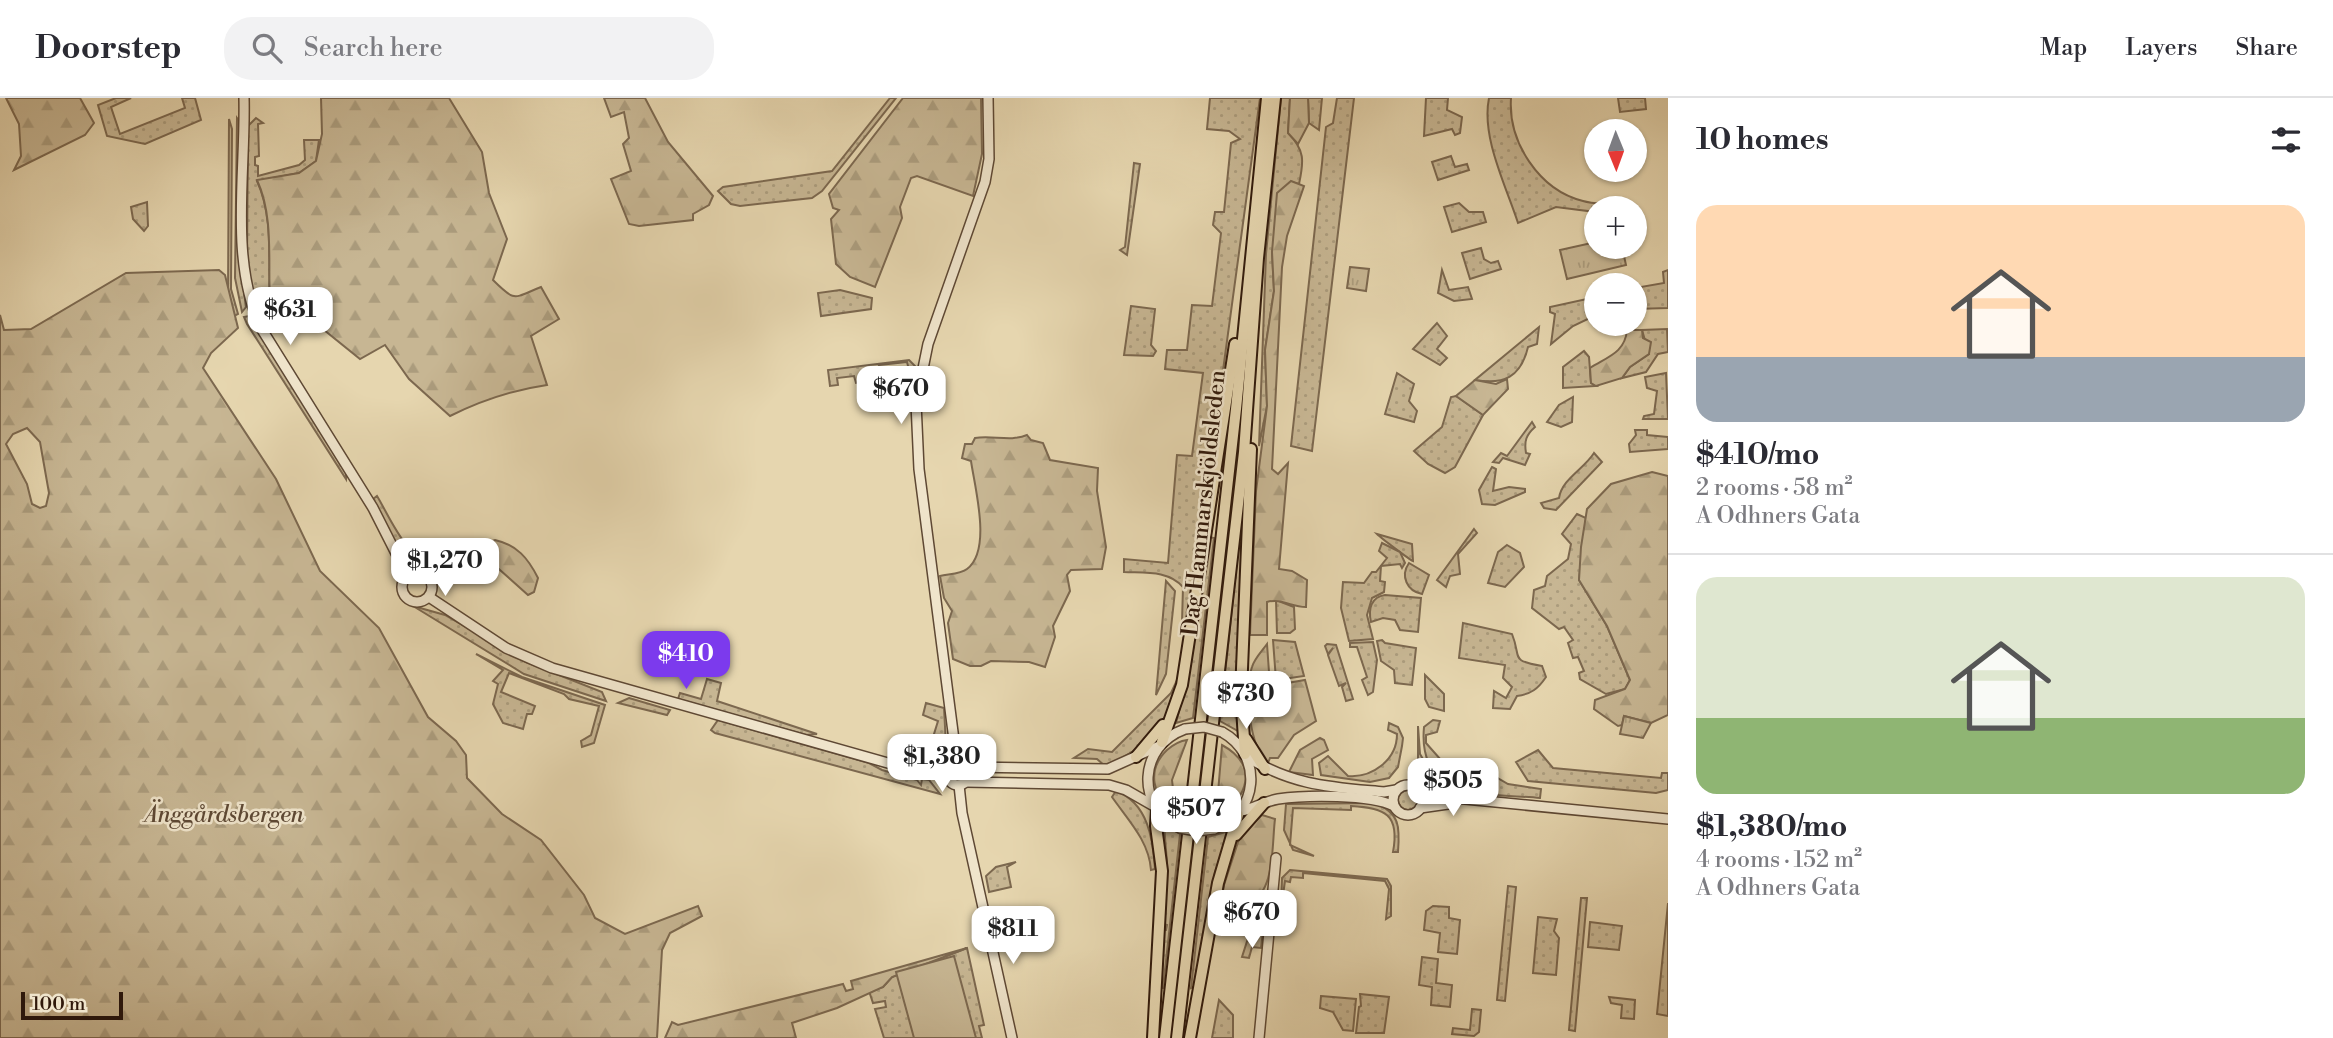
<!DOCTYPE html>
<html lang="en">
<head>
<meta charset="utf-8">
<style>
	body { margin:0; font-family:"Libre Bodoni",serif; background:#f2f2f3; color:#2b2b33; height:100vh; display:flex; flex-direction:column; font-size:26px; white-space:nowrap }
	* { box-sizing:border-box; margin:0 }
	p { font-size:23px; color:#7c7c81 }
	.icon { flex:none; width:38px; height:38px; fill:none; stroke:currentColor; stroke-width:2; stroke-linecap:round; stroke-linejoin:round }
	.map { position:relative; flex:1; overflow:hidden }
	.details { display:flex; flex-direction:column; background:#fff; width:665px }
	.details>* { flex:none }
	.needle { width:46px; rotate:179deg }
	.controls { position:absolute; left:1584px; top:21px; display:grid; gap:14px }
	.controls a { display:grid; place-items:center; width:63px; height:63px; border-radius:50%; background:#fff; box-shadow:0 2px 5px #0004; font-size:35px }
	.scale { position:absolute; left:21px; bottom:18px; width:102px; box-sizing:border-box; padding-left:7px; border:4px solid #30190b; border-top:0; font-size:19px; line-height:24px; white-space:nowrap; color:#30190b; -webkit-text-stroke:5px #efe4cb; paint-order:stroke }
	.price { position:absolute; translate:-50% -60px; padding:0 16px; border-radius:14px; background:#fff; color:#222; font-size:23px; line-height:46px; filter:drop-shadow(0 2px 4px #0008) }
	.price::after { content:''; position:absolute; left:50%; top:42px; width:21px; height:16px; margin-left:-10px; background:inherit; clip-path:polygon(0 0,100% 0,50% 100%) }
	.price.selected { background:#7c3aed; color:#fff }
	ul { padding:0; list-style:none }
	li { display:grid; align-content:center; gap:14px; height:371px; padding:0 28px }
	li+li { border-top:2px solid #e1e1e2 }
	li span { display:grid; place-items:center; height:217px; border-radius:21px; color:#555 }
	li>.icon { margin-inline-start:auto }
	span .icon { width:126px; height:126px; fill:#fffc; stroke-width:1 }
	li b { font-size:30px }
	h2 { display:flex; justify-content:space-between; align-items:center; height:84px; padding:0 28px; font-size:30px }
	header { display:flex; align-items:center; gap:42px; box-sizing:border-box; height:98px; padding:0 35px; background:#fff; border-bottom:2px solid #e1e1e2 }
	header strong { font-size:33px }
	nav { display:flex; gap:38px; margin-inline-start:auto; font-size:24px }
	.search { width:490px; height:63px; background:#f2f2f3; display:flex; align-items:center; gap:18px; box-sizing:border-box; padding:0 24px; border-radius:28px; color:#7c7c81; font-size:26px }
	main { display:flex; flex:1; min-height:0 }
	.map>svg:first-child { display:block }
	.grass { fill:url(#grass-dots); stroke:#7c684f; stroke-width:2 }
	.forest { fill:url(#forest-firs); stroke:#7c684f; stroke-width:2; fill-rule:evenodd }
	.park { fill:url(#park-tufts); stroke:#7c684f; stroke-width:2 }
	.garden { fill:#c7b693; stroke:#7c684f; stroke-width:2 }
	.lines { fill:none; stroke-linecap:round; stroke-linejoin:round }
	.tertiary-casing { stroke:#5e4834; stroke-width:12 }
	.primary-casing { stroke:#30190b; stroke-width:14 }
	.tertiary { stroke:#efe4cb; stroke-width:9 }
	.primary { stroke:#e6d6af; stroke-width:10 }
	.tertiary-bridge-casing { stroke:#5e4834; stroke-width:12; stroke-linecap:butt }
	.tertiary-bridge { stroke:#efe4cb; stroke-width:9 }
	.labels { text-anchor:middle; stroke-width:5; stroke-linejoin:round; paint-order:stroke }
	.street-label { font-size:23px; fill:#30190b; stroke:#efe4cb }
	.park-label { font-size:23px; font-style:italic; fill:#5d4834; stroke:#efe4cb }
</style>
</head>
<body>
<header>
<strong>Doorstep</strong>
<div class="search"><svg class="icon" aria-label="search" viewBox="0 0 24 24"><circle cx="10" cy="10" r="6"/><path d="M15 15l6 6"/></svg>Search here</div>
<nav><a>Map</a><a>Layers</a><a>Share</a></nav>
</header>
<main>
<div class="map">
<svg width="1668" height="940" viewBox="0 0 1668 940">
	<defs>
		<pattern id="grass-dots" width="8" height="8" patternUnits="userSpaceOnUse" patternTransform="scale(1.75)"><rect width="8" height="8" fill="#c7b693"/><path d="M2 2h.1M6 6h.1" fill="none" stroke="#ab9c7d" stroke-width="1.8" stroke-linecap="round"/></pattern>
		<pattern id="forest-firs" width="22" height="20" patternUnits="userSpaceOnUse" patternTransform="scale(1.75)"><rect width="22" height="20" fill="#c7b693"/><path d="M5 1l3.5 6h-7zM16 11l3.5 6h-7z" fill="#ab9c7d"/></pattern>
		<pattern id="park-tufts" width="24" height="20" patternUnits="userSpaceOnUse" patternTransform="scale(1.75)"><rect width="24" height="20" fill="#c7b693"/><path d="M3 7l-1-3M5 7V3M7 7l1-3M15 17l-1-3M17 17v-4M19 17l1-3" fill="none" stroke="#ab9c7d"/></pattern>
	</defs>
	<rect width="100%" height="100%" fill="#e6d6af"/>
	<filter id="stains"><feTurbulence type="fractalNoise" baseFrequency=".00286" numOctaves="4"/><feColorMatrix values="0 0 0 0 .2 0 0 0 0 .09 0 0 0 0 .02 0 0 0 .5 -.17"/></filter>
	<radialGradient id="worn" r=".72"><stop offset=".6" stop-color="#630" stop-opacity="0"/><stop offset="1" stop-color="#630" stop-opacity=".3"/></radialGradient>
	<g class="grass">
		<path d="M116,0H131L111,9L120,36L185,10L182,0H195L201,22L145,46L107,38L98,7Z"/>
		<path d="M890,0H896L822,93L812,100L740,108L731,106L718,93L723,89L832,73Z"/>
		<path d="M1210,0H1260L1194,486L1185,527L1182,524L1183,489C1168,472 1145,475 1124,474V461L1168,465L1177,357L1192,358L1203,275L1165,271L1167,252H1187L1192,207L1212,208L1221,135L1213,127L1215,114H1224L1231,45L1240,41L1229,33L1207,31Z"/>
		<path d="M1281,0H1290L1288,35C1305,52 1304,63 1299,86L1291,84L1272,154L1274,193L1265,252L1267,308L1259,348L1266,156Z"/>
		<path d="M1308,0H1322L1319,32L1309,25Z"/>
		<path d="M1337,0H1354L1312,353L1291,348L1326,29L1333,25Z"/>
		<path d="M1426,0H1448L1447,12L1462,19L1460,35L1455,37L1452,31L1424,38Z"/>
		<path d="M1489,0H1511C1508,44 1539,92 1583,103C1597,107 1614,105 1625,110H1596V114L1556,109L1518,125C1506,88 1481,39 1489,0Z"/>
		<path d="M1618,0H1645L1646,11L1620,14Z"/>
		<path d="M237,20L240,24L239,157L246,209L242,214L235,180Z"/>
		<path d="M256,20L263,25L258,26L259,58L255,59V67L258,68V78L299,67L305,62L304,42H319L316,63L299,75L257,83C276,124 266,175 271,219L263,223L250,188L247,160L248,28Z"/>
		<path d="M229,21L232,31L231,191L238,216L232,219L228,199Z"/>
		<path d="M1451,58L1455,69L1467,66L1469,72L1438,82L1432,64Z"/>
		<path d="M1134,65L1140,66L1127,157L1120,152L1125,149Z"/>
		<path d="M147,104L148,128L144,133L133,121L131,109Z"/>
		<path d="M1459,105L1469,114H1483L1486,124L1452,134L1444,109Z"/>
		<path d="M1481,150L1484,161L1491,165L1498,163L1501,171L1470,181L1462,155Z"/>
		<path d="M1442,172L1449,192L1468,189L1472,201L1454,203L1438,195Z"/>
		<path d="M1668,172V210L1635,211V190L1664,185L1663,174Z"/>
		<path d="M840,192L872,200L871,211L821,218L818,195Z"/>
		<path d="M1596,199V217L1573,228L1551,246L1555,216L1550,214V209Z"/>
		<path d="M1131,208L1155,211L1151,247L1156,253L1153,258L1124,257Z"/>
		<path d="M249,218L346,374V381L247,226L244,219Z"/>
		<path d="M1437,225L1447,238L1437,251L1447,260L1440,267L1413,251Z"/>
		<path d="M1539,229L1537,246L1528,249C1521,279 1504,287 1475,282Z"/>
		<path d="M1667,231L1668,254L1658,256L1646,274L1622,280L1630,269L1649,256L1642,232Z"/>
		<path d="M1584,253L1589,259L1591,285L1596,288L1563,290V269Z"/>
		<path d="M909,262L915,268L909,296L904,294L909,272L907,264L879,267L880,282L856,285L854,278L837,280L838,287L830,288L828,272Z"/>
		<path d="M1397,275L1414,286L1409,303L1417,313L1414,324L1385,316Z"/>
		<path d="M1666,275L1668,321H1643L1644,318L1654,316L1657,293L1647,290L1645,279Z"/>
		<path d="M1456,298L1483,317L1455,369L1445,375L1428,366L1414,353L1442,329L1451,299Z"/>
		<path d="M1573,299L1572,324L1561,329L1547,324L1559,307Z"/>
		<path d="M1532,324L1535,329C1526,337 1524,343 1526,355L1530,356L1525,367L1503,360L1499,365L1493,364L1501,355L1507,358Z"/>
		<path d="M1635,332H1647V337L1668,339V351L1630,354L1629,346L1636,337Z"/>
		<path d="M1594,355L1602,364L1556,412L1544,410L1541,405L1559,400C1562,381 1584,371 1594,355Z"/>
		<path d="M1492,369L1496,371L1493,393L1509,389L1525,391V394L1495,407L1482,406L1479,392Z"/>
		<path d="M377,398C390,419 410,471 440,463L421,470C394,463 383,424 373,401Z"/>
		<path d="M1577,416L1586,420L1579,482L1607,528L1630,582L1625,591L1606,596L1580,581L1579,575L1584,573L1578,559L1573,560L1568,545L1573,542L1564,529L1559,531L1532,510L1534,492L1545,488L1547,478L1568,461L1571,446L1562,436Z"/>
		<path d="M1474,431L1477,435L1458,456L1460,476L1450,478L1446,489L1437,482Z"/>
		<path d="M1377,436L1412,446L1413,463C1410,462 1381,440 1377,436Z"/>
		<path d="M1209,439L1214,440L1193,620L1176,625L1186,586Z"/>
		<path d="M1239,445H1245L1237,577L1238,633L1220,623Z"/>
		<path d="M1382,445L1400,454L1405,465L1402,470L1400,466L1381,468L1380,483L1385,484L1384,494L1372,500L1367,517L1373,541L1349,543L1341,510L1343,484L1364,485L1372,474H1376L1387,460L1379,453Z"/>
		<path d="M1507,447L1520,455L1524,469L1505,489L1488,485L1498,454Z"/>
		<path d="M1409,465L1429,477L1422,496C1407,493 1400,478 1409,465Z"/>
		<path d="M1166,483L1175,493L1166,576L1156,597Z"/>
		<path d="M1385,497L1421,500L1418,534L1400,532L1395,522L1383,520L1371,524C1368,511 1371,499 1385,497Z"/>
		<path d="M1276,502L1294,509L1295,531L1290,535H1277Z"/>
		<path d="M413,508L445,517L526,564L602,594L606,603L524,576Z"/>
		<path d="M1463,525L1512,536C1522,561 1509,562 1542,568L1546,579C1538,591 1531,596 1517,598L1510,611L1493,610L1494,593L1506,600L1512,589L1503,580L1505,567L1459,560Z"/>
		<path d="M1273,542L1295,544L1304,578L1276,582Z"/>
		<path d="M1382,542L1385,545L1416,550L1412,587L1395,585L1394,572L1381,563L1377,543Z"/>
		<path d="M1373,544L1377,562L1373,594L1368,597L1362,582L1367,579L1357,549H1350V545Z"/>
		<path d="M1327,546L1336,547L1353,601L1346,603L1342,589L1346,585L1339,588L1328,557L1333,550L1328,556L1325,548Z"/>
		<path d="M476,556L522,579L605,607L594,645L582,649L581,643L591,637L599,608L569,601L564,596L509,575L501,594L535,608L532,616H527L523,631L503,625L493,606L498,586L493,583L503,572Z"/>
		<path d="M1425,577L1444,596V613L1429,609L1425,601Z"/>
		<path d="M1178,580C1173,622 1143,654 1105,668L1097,661L1074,660L1088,651L1112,654L1171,595Z"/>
		<path d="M707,581L721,585L717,603L817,636L806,637L678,601L680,595L701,601Z"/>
		<path d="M629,600L670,612L667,617L618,605Z"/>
		<path d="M926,605L944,610L946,647L933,668L915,664L925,665L938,623L923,617Z"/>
		<path d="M718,622L869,665L882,672L917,682L921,687L922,681L929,682L940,696L715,635L711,632Z"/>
		<path d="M1433,622L1440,623L1437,634L1426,637V645L1441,662L1446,679C1464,689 1475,690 1494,678L1508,686L1541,691L1540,700C1488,695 1417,704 1424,629Z"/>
		<path d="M1389,625L1398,629L1403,640L1402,648L1398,669L1389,680L1370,684L1321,677L1319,665L1328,658L1348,678C1372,680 1397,662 1397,636L1388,632Z"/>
		<path d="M1418,628L1420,656L1435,682L1432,694L1421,689L1418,682Z"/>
		<path d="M1538,652L1553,670L1661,680L1662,675H1668V692L1656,695L1528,683L1516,664Z"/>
		<circle cx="1408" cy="702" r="10"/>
		<path d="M1116,693C1148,705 1153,741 1155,771L1151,772C1149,743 1128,722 1112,699Z"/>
		<path d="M1375,705C1400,715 1400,729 1398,754H1393C1400,716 1385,710 1351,708V712L1293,710L1290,747L1314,758L1293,752L1284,732L1286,706Z"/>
		<path d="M1164,726L1180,736L1163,890L1159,889L1163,832H1166L1167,827L1163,826L1167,765Z"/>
		<path d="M1229,733L1215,774L1195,888L1191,890L1208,739Z"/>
		<path d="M1016,764L1007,769L1011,789L989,794L986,778L996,769Z"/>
		<path d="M1290,772L1387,781L1391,788V818L1386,821L1389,791L1385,783L1303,775V780L1291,779L1290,784L1285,783L1281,811L1282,780Z"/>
		<path d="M1508,788L1516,789L1505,903L1497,902Z"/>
		<path d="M1581,800H1587L1575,933L1569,932Z"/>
		<path d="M1668,805V918L1657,916Z"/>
		<path d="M1259,806L1266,808L1261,850L1252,849L1249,860L1242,859Z"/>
		<path d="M1433,808L1449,809V820L1460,822L1457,856L1438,854L1440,835L1424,832L1426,813Z"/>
		<path d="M1538,819L1557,821L1554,833L1559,840L1556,877L1533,875Z"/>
		<path d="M1590,824L1622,828L1619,852L1588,849Z"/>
		<path d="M967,850L984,927L979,928L982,940H884L875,911L886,909L885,903L873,905L869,893L883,889L892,879Z"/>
		<path d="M1422,859L1438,861L1436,885L1452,887L1450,909L1431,907L1432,889L1419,887Z"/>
		<path d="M1360,896L1389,899L1384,935H1356L1359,909L1361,908Z"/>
		<path d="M1321,898L1356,901L1353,933L1343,932L1333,914L1320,910Z"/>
		<path d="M1609,899L1635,902L1634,921L1621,920L1622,907L1611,905Z"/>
		<path d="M1219,902L1233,917V940H1212Z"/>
		<path d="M1472,911L1481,912L1479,934L1474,938L1452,936L1453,930L1470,932Z"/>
	</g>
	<g class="forest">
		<path d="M6,0H80L94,25L85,37L14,72L21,58L19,26Z"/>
		<path d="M321,0H449L482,54L489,95L507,141L493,182C516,205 513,200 541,189L559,221L531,238L547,287C512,292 482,302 450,318L409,281L385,247L360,261L293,207L271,219C266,175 276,123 257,82L299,75L316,63L322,36Z"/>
		<path d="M604,0H645L668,44L713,98L709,107L693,116V122L639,128L629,126L611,81L631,73L623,46L629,40L624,14L611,19Z"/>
		<path d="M903,0H981L982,56L973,98L917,78L911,80L900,109L902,120L875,189L850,179L836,166L831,121L839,112L833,110L829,96Z"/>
		<path d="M1290,0H1308L1309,25L1298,46L1288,35Z"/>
		<path d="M1291,83L1304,88L1287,138L1282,169L1272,371L1278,376L1288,365L1279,471L1292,473L1307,482L1306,509C1291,509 1282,500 1267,504V537H1250L1256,393L1267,308L1265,252L1274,193L1272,154L1277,95Z"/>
		<path d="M219,172L225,177L238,230L211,255L203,270L276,381L320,473L379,530L428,619L456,643L466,657L467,680L502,716L541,742L584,797L595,820L625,836L698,808L702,818L670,835L662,852L657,940H0V217L4,232L31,231L126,175ZM27,330L40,344L49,395L46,408L40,410L32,406L27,386L6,346L13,336Z"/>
		<path d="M1627,232H1642L1643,240L1651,244L1649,256L1630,269L1622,280L1596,288L1591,285L1590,270C1607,259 1625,255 1627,232Z"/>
		<path d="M1507,281L1508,291L1483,317L1456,298L1475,282L1496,286Z"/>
		<path d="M1027,337L1031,342L1043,345L1050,362L1098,370L1097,393L1106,449L1102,471L1071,472L1067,477L1070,493L1053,528L1055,539L1045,569L1029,564L991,563L981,568H970L953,561L948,525L952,513L944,500L940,478C949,476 961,476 967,471C992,452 975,391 971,363L962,360L965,346H972L975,340C992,337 1011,344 1027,337Z"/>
		<path d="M1652,374L1668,378V617L1651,625L1624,618L1622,627L1618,628L1594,611L1595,602L1625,591L1630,582L1607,528L1579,482L1581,449L1587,411L1611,386Z"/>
		<path d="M495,442C517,447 528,460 538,480L534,494L528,497L482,456L468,457L471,450Z"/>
		<path d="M1267,546L1270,588L1305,582L1316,623L1294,637L1278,660H1270L1268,665C1249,649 1244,592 1252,569C1254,561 1262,553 1267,546Z"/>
		<path d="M1320,640L1324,642L1328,652L1312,661L1313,677L1289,674L1300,652Z"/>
		<path d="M1187,642L1172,682L1176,716L1172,717C1153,697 1146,672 1167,652C1174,646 1179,643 1187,642Z"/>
		<path d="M1222,647C1259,667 1249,701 1216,719Z"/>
		<path d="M1262,717L1275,721C1272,743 1275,789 1254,802L1242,796L1231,831L1217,829L1224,787L1241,735Z"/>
		<path d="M967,850L892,879L883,889L837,910L792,925L796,940H665L672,924L678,927L843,886L846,893L853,891L851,883Z"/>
	</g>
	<g class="park">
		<path d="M1596,144V149H1622L1626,167L1567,181L1560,152Z"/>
		<path d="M1350,169L1369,171L1366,193L1347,190Z"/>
		<path d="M1624,618L1651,625L1643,640L1620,636Z"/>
	</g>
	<path class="garden" d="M954,858L976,940H914L896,874Z"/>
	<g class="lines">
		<defs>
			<g id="tertiary">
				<path d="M244,0C246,74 229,162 261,230L373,410L407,477"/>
				<circle cx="417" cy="489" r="15"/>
				<path d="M429,499L506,550L552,570L909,671L947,675"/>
				<path d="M1247,659C1294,688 1331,689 1384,694L1396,692"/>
				<circle cx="958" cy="676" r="11"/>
				<path d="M957,665L919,371L916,305L928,246L985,84L989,61L988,0"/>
				<path d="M967,669L1108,671L1159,648"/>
				<path d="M966,684L1109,687L1126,692L1154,708"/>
				<path d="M959,687L962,715L1012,940"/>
				<circle cx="1408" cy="702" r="15"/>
				<path d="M1420,693L1434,698L1668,721"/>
				<path d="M1420,710L1455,705"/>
				<path d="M1241,713C1254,711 1265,703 1278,701C1305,697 1371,696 1394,708"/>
				<path d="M1180,730C1135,709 1138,648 1185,631"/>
				<path d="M1214,731C1259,716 1264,657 1222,634"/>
				<path d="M1259,940L1276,760"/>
			</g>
			<g id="primary">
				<path d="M1246,641L1265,671"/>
				<path d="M1162,644L1182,587L1235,246"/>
				<path d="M1245,656L1241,595L1251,351"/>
				<path d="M1136,659L1163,627"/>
				<path d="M1236,737L1264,705"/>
				<path d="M1153,940L1162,773L1156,728L1157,712"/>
				<path d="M1165,940L1236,311L1267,0"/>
				<path d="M1177,940L1244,354L1258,160L1275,0"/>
				<path d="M1190,940L1218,785L1238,717"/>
			</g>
		</defs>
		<use href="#tertiary" class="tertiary-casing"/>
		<use href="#primary" class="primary-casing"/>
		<use href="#tertiary" class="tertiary"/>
		<use href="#primary" class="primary"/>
		<defs>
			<g id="tertiary-bridge">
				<path d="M1185,631L1204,629L1222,634"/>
				<path d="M1180,730L1197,733L1214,731"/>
			</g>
		</defs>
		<use href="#tertiary-bridge" class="tertiary-bridge-casing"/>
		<use href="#tertiary-bridge" class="tertiary-bridge"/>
	</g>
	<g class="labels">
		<g class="street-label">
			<text transform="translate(1203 405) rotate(-84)" y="8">Dag Hammarskjöldsleden</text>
		</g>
		<g class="park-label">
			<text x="224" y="724">Änggårdsbergen</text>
		</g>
	</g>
	<rect width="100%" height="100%" filter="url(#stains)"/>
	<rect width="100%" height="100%" fill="url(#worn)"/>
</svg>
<div class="controls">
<a><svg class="needle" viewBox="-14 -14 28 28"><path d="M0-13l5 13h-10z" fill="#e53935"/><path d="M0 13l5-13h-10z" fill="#7c7c81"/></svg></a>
<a>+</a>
<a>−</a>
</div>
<div class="scale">100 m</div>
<b class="price" style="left:290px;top:249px">$631</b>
<b class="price" style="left:901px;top:328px">$670</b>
<b class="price" style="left:445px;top:500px">$1,270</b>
<b class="price selected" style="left:686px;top:593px">$410</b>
<b class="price" style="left:1246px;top:633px">$730</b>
<b class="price" style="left:942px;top:696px">$1,380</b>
<b class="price" style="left:1453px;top:720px">$505</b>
<b class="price" style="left:1196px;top:748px">$507</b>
<b class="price" style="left:1252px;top:852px">$670</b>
<b class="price" style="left:1013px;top:868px">$811</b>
</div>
<section class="details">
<h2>10 homes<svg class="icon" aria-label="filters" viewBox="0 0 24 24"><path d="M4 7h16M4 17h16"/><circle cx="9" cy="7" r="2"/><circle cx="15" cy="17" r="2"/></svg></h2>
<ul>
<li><span style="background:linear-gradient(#ffd9b3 70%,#9aa5b1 0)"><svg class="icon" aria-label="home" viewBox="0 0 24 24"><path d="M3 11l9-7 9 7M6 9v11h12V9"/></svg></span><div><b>$410/mo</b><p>2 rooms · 58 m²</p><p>A Odhners Gata</p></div></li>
<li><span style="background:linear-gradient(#dfe7d0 65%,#8fb573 0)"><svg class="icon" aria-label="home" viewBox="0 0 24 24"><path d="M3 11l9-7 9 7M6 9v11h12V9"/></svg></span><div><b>$1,380/mo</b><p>4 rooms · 152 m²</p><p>A Odhners Gata</p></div></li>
</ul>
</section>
</main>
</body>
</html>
